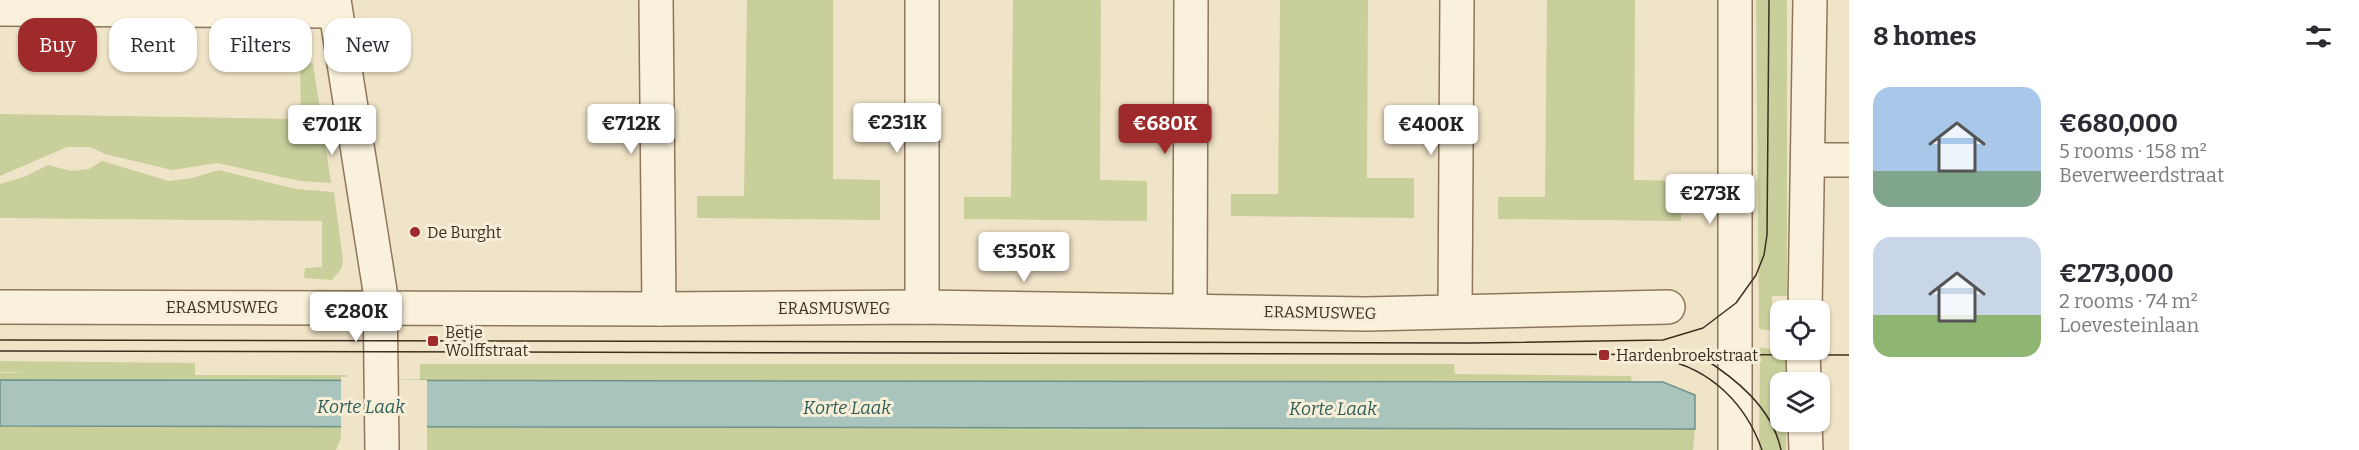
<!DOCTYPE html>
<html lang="en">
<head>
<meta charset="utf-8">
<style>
	body { margin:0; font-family:Bitter,serif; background:#f2f2f3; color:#2b2b33; height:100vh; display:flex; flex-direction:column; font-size:22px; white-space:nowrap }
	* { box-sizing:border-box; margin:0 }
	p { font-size:20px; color:#7c7c81 }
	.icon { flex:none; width:33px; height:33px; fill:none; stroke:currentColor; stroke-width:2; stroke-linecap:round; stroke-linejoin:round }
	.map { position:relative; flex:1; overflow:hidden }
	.sheet { display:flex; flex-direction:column; background:#fff; width:510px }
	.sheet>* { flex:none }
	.banner { position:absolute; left:18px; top:18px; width:570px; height:54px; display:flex; gap:12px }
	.fabs { position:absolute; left:1770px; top:300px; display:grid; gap:12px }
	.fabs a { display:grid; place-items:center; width:60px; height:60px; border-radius:12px; background:#fff; box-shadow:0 2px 4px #0004; font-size:30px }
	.price { position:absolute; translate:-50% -51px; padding:0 14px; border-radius:6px; background:#fff; color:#222; font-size:20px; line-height:39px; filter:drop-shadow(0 2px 3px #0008) }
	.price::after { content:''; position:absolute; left:50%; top:36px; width:18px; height:14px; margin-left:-9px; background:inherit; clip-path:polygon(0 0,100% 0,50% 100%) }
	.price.current { background:#9e2a2b; color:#fff }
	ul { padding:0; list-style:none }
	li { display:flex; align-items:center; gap:18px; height:150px; padding:0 24px }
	li span { display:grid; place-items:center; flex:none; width:168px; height:120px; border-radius:18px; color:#555 }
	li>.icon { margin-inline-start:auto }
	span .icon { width:72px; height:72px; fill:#fffc; stroke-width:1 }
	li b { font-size:26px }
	h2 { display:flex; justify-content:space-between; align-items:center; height:72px; padding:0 24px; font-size:26px }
	.tag { padding:0 21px; border-radius:18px; background:#fff; box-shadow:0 2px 4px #0004; font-size:21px; line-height:54px }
	.tag.current { background:#9e2a2b; color:#fff }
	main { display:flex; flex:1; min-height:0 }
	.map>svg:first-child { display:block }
	.green { fill:#c9cf9b }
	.water { fill:#a9c4bc; stroke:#6f938a; stroke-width:1.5 }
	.pier { fill:#f0e4c8 }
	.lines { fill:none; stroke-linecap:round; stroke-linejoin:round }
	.minor-casing { stroke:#8d765c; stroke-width:36 }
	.minor { stroke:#faf1dc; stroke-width:33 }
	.tram { stroke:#3d2e20; stroke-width:1.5 }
	.poi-dot { fill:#9e2a2b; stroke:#f7eed8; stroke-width:2 }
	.labels { text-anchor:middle; stroke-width:6; stroke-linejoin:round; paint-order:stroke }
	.poi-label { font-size:16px; fill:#3d2e20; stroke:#f7eed8; text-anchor:start }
	.street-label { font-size:16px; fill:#3d2e20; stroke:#f7eed8 }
	.water-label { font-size:18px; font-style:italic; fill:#2f5d5a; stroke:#f7eed8 }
</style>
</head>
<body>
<main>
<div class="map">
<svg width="1849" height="450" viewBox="0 0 1849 450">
	<rect width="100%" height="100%" fill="#f0e4c8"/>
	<g class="green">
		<path d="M747,0H833V179L880,180V220L697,218V196H744Z"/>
		<path d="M1013,0H1101L1100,180L1147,181V221L964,219V197H1011Z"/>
		<path d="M1280,0H1368L1367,178H1414V218L1231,216V194H1278Z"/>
		<path d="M1547,0H1635L1634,180L1681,181V221L1498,219V197H1545Z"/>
		<path d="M1756,0H1787V296H1772L1773,331L1759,329Z"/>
		<path d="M313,63L331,183L300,181L217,163L172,170L105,154L90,147H67L0,176V114L296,119L301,117L300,64Z"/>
		<path d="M102,161L169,181L192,178L219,170L296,189L334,192L343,261L341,269L332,280L304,278L305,268L322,267V221L0,218V184L24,177L48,165L71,171L89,169Z"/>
		<path d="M1760,348L1788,350L1787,382H1780V422H1786V450H1759Z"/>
		<path d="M0,361L195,363V375H347V377H341V381L0,380V373H30L0,372Z"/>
		<path d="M420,364H1454L1455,374L1631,376L1632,382L427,381L420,380Z"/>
		<path d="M0,426L341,427V438L336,450H0Z"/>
		<path d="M427,427L1695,429L1693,450H427Z"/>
	</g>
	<path class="water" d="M0,380L1663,382L1695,395V429L0,426Z"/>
	<path class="pier" d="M341,378L427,380V430H341Z"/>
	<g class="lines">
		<defs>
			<g id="minor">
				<path d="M334,0L380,291L382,450"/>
				<path d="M656,0L659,309"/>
				<path d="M922,0V307"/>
				<path d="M1735,0V450"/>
				<path d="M0,9L335,11"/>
				<path d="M1809,160H1849"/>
				<path d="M0,307L659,309L922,307L1366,314L1668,307"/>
				<path d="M1190,310L1191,0"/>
				<path d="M1805,310L1810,0"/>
				<path d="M1455,311L1457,0"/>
				<path d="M1803,350L1804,382"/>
				<path d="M1805,422L1806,450"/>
			</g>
		</defs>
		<use href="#minor" class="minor-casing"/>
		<use href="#minor" class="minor"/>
		<g class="tram">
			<path d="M0,340L1470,343L1663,340L1703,328L1736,303L1756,275L1764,255L1767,235L1769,0"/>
			<path d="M0,351L1849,355"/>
			<path d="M1700,356C1735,378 1772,407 1781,450"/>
			<path d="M1662,359C1711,369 1746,404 1762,450"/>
		</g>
	</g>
	<g class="poi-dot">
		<circle cx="415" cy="232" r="6"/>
		<rect x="427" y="335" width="12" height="12" rx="3"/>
		<rect x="1598" y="349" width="12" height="12" rx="3"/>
	</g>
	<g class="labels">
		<g class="poi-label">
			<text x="427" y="238">De Burght</text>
			<text x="445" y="338">Betje<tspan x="445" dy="18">Wolffstraat</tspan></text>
			<text x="1616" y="361">Hardenbroekstraat</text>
		</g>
		<g class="street-label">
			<text x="222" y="313">ERASMUSWEG</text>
			<text x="834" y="314">ERASMUSWEG</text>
			<text transform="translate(1320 312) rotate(1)" y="6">ERASMUSWEG</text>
		</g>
		<g class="water-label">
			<text x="361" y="413">Korte Laak</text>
			<text x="847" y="414">Korte Laak</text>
			<text x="1333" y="415">Korte Laak</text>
		</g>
	</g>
</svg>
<div class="fabs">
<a><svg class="icon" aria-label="locate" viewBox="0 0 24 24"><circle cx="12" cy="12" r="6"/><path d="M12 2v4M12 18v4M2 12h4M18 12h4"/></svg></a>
<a><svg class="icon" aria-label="layers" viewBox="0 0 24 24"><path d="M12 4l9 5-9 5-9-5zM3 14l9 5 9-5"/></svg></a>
</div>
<b class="price" style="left:897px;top:154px">€231K</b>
<b class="price" style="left:631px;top:155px">€712K</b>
<b class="price current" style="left:1165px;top:155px">€680K</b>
<b class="price" style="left:332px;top:156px">€701K</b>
<b class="price" style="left:1431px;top:156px">€400K</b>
<b class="price" style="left:1710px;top:225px">€273K</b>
<b class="price" style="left:1024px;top:283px">€350K</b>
<b class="price" style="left:356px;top:343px">€280K</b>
<div class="banner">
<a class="tag current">Buy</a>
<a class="tag">Rent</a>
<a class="tag">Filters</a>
<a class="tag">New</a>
</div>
</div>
<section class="sheet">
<h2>8 homes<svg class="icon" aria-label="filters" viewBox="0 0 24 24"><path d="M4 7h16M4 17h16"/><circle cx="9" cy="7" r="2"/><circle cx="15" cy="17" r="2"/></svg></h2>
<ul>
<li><span style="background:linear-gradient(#a9c7e8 70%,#7fa58c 0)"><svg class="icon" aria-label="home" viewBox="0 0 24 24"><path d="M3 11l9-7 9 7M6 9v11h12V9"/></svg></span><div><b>€680,000</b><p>5 rooms · 158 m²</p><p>Beverweerdstraat</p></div></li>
<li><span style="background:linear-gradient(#c9d6e8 65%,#8fb573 0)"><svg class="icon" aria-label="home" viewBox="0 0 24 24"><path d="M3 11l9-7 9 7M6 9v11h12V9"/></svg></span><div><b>€273,000</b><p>2 rooms · 74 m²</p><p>Loevesteinlaan</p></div></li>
</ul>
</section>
</main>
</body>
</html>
